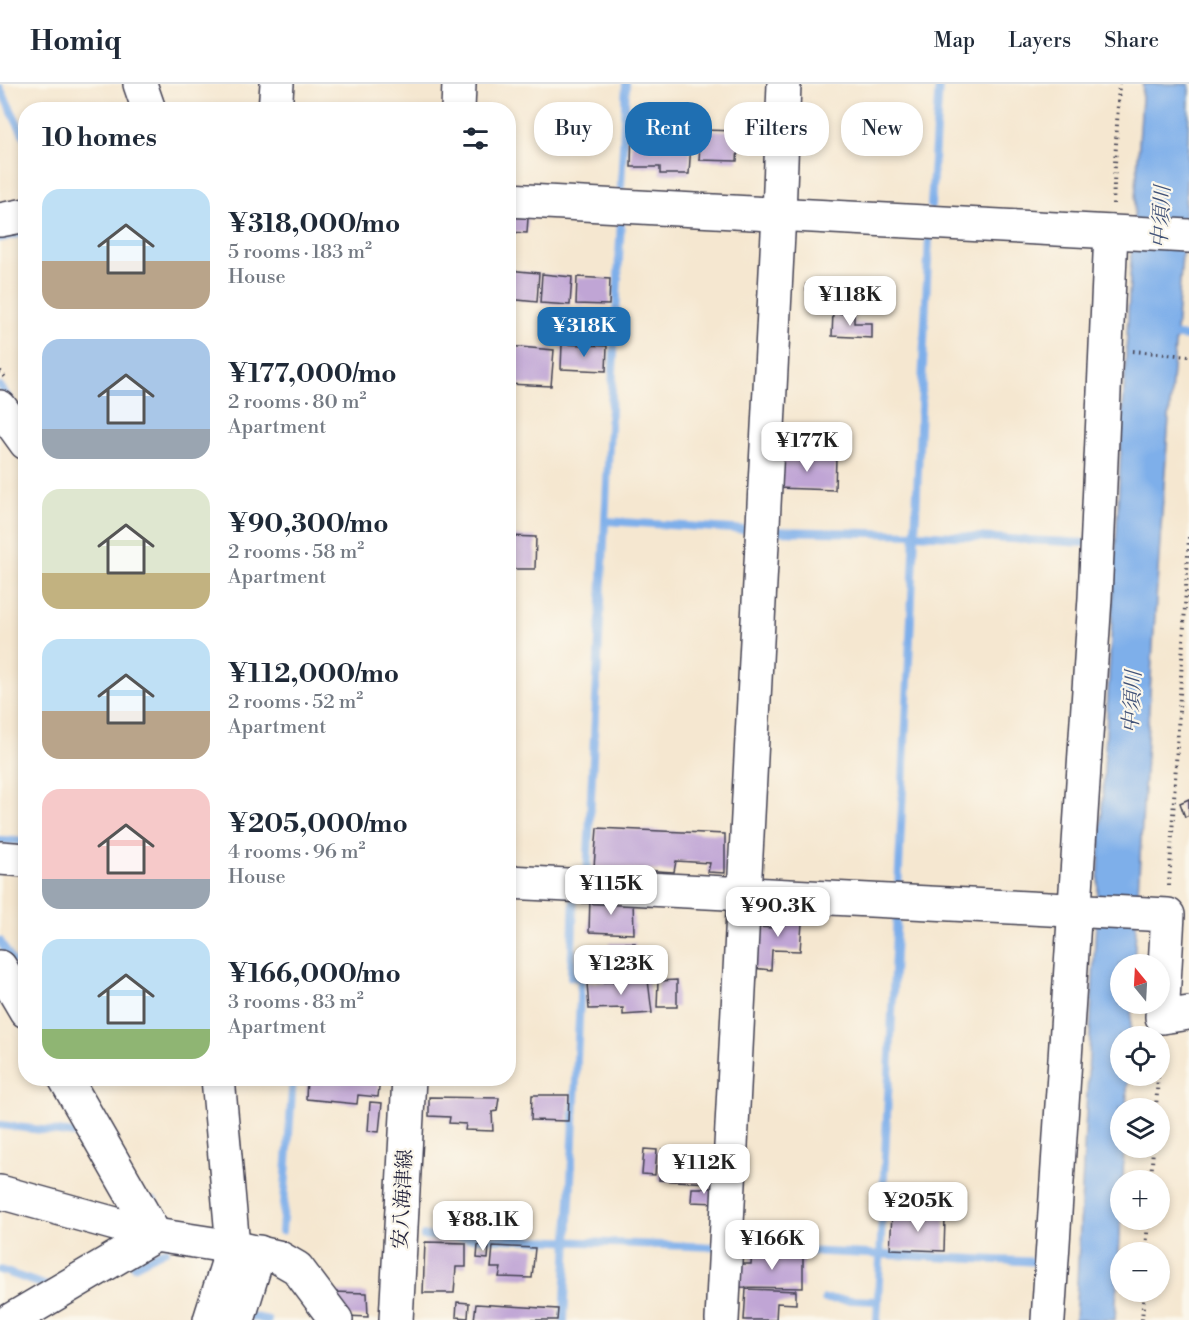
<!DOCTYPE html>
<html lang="en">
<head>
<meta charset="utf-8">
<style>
	body { margin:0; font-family:"Libre Bodoni","Noto Serif JP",serif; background:#f6f6f7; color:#1f2937; height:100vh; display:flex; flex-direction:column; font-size:22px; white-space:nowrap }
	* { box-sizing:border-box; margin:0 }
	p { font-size:20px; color:#747a83 }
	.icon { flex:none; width:33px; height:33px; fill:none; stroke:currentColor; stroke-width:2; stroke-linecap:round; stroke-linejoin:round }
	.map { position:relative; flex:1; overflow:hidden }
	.drawer { position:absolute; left:18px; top:18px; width:498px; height:984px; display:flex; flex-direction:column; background:#fff; border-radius:24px; box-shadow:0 3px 9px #0003 }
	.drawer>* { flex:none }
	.top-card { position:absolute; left:534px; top:18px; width:564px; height:54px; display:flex; gap:12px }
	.needle { width:39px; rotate:342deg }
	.tools { position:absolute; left:1110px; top:870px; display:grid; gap:12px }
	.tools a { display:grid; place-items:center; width:60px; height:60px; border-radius:50%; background:#fff; box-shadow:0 3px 9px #0003; font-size:30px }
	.price { position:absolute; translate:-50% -51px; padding:0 14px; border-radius:12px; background:#fff; color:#222; font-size:20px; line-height:39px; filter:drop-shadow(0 2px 3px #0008) }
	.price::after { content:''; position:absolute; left:50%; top:36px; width:18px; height:14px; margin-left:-9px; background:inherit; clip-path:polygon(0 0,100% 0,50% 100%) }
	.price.selected { background:#1f6fb2; color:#fff }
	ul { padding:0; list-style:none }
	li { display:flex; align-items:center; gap:18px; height:150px; padding:0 24px }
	li span { display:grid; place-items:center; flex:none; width:168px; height:120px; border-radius:18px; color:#555 }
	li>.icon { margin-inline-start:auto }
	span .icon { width:72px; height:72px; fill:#fffc; stroke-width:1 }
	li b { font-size:26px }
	h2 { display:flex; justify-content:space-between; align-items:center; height:72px; padding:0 24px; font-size:26px }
	.pill { padding:0 21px; border-radius:24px; background:#fff; box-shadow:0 3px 9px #0003; font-size:21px; line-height:54px }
	.pill.selected { background:#1f6fb2; color:#fff }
	header { display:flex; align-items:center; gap:36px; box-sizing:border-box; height:84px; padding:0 30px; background:#fff; border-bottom:2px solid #e0e1e3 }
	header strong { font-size:28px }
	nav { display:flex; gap:33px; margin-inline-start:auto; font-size:21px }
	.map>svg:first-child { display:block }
	.water { fill:#7eafea; stroke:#506892; stroke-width:1.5 }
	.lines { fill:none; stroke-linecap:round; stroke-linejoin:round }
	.stream { stroke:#7eafea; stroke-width:8 }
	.building { fill:#c0a5d5 }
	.minor-casing { stroke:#424051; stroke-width:36 }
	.major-casing { stroke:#424051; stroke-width:36 }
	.path { stroke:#424051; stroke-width:4; stroke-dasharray:1.5 4.5; stroke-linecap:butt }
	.minor { stroke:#fff; stroke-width:33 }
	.major { stroke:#fff; stroke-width:33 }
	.labels { text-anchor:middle; stroke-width:4.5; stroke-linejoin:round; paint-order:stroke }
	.street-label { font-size:20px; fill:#22223b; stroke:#fbf7ec }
	.water-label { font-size:21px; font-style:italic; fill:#425378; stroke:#fbf7ec }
</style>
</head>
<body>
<header>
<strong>Homiq</strong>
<nav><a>Map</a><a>Layers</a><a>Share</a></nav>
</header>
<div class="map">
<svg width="1189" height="1236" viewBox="0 0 1189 1236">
	<rect width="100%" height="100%" fill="#fbf7ec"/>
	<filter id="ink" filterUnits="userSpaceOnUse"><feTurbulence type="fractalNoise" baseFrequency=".0167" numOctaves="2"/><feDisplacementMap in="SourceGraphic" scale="12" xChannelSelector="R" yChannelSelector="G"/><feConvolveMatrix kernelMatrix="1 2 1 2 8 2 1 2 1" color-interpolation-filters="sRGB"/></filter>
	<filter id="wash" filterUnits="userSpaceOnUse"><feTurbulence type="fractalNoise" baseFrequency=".008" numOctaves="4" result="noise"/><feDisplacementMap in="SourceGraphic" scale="24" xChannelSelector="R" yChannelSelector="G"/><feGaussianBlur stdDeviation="1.35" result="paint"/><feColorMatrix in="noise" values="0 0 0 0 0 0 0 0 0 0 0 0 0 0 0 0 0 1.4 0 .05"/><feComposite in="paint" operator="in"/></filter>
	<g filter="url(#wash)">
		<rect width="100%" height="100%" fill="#f5e7d0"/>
		<path class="water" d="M1143,0H1189C1189,130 1174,259 1165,388C1153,552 1143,716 1134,880H1120V920H1132L1130,952H1120V992H1128L1126,1024H1120V1064H1124L1123,1096H1120L1121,1136L1115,1236H1075L1131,175Z"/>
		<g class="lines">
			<g class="stream">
				<path d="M0,4L26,56"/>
				<path d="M621,103L626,0"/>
				<path d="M931,121L939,0"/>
				<path d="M621,137L605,437L749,446"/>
				<path d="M929,153L915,450L1087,459"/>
				<path d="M0,154L26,148"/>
				<path d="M1167,251L1189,253"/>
				<path d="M0,302L10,316"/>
				<path d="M772,447L915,450L898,805"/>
				<path d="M0,756L26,757"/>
				<path d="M587,791L605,437"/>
				<path d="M0,857L12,877"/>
				<path d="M0,1041L84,1051"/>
				<path d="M154,1117L166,1137L173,1138"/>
				<path d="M282,1147L293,994"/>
				<path d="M424,1152L715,1163"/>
				<path d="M738,1164L1041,1178"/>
				<path d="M134,1182L166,1166"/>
				<path d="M0,1186L47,1202"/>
				<path d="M825,1215L878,1217"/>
				<path d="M251,1232L268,1236"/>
				<path d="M564,1236L581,894L571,893L574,810"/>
				<path d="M877,1236L897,828"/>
			</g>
		</g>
		<g id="blocks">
			<g class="building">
				<path d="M632,41L692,44L689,90H660V83H631Z"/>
				<path d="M701,46L739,47L737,77L699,76Z"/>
				<path d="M509,133L528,134L527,149L508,148Z"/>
				<path d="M508,186L539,189L537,218L508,215Z"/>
				<path d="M542,190L572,193L570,221L540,219Z"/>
				<path d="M577,193L610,195L609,221L576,220Z"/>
				<path d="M806,200L834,201V213H828L829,207L806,206Z"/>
				<path d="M833,229L854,230V239H872V254L832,252Z"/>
				<path d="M562,260L607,262L606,287L561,285Z"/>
				<path d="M508,262L554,266L551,302L508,300Z"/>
				<path d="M779,372L836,374L835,406L777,404Z"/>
				<path d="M508,452L536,453L535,485H508Z"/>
				<path d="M1189,715V731L1185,733L1180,719Z"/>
				<path d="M597,744L725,750V789L708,788L710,779L676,777L674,788L594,783Z"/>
				<path d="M590,813L633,816L634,850L589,848Z"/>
				<path d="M778,824L803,825L800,867L772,866L771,886L752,884L755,843L777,844Z"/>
				<path d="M609,859H635L636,889H611V885H603V872H609Z"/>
				<path d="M648,896L652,929L623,931V924L589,925L587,899Z"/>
				<path d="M677,896V923H657L658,897Z"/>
				<path d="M307,994H380L378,1013L358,1011L357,1020L306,1015Z"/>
				<path d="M532,1011H569L568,1037L531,1036Z"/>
				<path d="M429,1013L499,1014L497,1027L492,1028L493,1047L465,1046L466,1040L449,1039L450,1033L429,1032Z"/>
				<path d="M370,1018L382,1019L379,1048L368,1047Z"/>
				<path d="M644,1065L657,1066L655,1091L642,1090Z"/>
				<path d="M662,1065L711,1068L709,1099L659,1096Z"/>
				<path d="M692,1104H717V1119L691,1118Z"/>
				<path d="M892,1131L945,1134L944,1167L890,1165Z"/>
				<path d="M425,1158L466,1159V1183H456L454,1209H423Z"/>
				<path d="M478,1161L489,1162L488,1175L477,1174Z"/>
				<path d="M493,1162L535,1164L532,1194L499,1193L501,1184H491Z"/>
				<path d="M752,1168L803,1170V1204L737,1203L740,1180H751Z"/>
				<path d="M746,1205L796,1207V1220L777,1219L776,1236H744Z"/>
				<path d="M331,1208L367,1209L368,1233L347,1232Z"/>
				<path d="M457,1218L469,1219L468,1234L456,1233Z"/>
				<path d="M476,1220L558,1225L557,1236H474Z"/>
			</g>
		</g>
	</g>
	<g filter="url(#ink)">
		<use href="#blocks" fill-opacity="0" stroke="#424051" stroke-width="1.5"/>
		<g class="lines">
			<defs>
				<g id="minor">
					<path d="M140,0L149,26"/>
					<path d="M275,26L277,0"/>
					<path d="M508,116L1189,152"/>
					<path d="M0,136L26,131"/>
					<path d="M0,323L26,359"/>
					<path d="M0,774L26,776"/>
					<path d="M508,798L1168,831L1162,933L1189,929"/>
					<path d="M0,883L26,927"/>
					<path d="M65,994L155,1151"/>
					<path d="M0,1108L155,1151L233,1163L278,1173L297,1184L336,1236"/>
					<path d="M11,1236L155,1151"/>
					<path d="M210,1236L233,1163L218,994"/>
					<path d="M238,1236L259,1168"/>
					<path d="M722,1236L779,130L784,0"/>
					<path d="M1048,1236L1095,514L1111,148"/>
				</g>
				<g id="major">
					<path d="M458,26L459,0"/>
					<path d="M396,1236L409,994"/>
				</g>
			</defs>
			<use href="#minor" class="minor-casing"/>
			<use href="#major" class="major-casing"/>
			<g class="path">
				<path d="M1113,120L1119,0"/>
				<path d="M1133,267L1189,272"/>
				<path d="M0,287L6,295"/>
				<path d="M1169,802L1189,453"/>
				<path d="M1160,972V961"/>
				<path d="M1156,1024L1158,992"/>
				<path d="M1151,1096L1153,1064"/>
				<path d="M1146,1168L1148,1136"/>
				<path d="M1142,1236L1144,1208"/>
			</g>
			<use href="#minor" class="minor"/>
			<use href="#major" class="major"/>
		</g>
	</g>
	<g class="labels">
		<g class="street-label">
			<text transform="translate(402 1115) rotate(-87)" y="7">安八海津線</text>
		</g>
		<g class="water-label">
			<text transform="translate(1161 133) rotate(-87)" y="7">中須川</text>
			<text transform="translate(1132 618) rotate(-87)" y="7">中須川</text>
		</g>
	</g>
</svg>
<div class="tools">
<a><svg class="needle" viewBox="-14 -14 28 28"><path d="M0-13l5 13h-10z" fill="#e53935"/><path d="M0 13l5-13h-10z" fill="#747a83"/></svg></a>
<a><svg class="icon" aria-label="locate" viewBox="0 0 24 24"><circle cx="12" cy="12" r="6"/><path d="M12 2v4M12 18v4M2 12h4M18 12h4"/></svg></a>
<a><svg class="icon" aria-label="layers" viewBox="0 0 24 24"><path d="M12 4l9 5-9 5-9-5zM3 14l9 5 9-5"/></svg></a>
<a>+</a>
<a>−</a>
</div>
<b class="price" style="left:850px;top:243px">¥118K</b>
<b class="price selected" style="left:584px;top:274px">¥318K</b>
<b class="price" style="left:807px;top:389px">¥177K</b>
<b class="price" style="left:611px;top:832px">¥115K</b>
<b class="price" style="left:778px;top:854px">¥90.3K</b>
<b class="price" style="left:621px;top:912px">¥123K</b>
<b class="price" style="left:704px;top:1111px">¥112K</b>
<b class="price" style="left:918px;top:1149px">¥205K</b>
<b class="price" style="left:483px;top:1168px">¥88.1K</b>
<b class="price" style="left:772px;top:1187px">¥166K</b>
<div class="top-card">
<a class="pill">Buy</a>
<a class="pill selected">Rent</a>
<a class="pill">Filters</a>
<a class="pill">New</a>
</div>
<section class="drawer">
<h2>10 homes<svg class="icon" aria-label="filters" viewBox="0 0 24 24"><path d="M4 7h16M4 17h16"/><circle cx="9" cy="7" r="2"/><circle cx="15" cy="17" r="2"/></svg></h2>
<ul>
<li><span style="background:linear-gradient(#bfe0f5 60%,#b9a48a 0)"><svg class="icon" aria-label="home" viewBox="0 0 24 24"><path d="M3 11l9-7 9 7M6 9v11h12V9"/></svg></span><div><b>¥318,000/mo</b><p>5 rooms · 183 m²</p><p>House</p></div></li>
<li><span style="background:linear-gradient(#a9c7e8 75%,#9aa5b1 0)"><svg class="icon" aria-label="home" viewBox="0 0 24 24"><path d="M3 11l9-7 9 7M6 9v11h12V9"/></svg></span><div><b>¥177,000/mo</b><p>2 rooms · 80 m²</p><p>Apartment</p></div></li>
<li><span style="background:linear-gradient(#dfe7d0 70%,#c2b280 0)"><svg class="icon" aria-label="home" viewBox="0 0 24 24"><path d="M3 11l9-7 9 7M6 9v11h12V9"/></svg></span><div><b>¥90,300/mo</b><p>2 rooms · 58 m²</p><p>Apartment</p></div></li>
<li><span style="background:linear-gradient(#bfe0f5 60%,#b9a48a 0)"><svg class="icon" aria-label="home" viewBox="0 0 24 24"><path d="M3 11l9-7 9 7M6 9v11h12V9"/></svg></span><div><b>¥112,000/mo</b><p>2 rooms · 52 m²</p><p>Apartment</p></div></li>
<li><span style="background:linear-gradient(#f6c9c9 75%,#9aa5b1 0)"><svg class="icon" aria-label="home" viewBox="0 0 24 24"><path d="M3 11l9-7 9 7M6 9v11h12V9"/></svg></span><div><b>¥205,000/mo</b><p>4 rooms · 96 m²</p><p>House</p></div></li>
<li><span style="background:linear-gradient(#bfe0f5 75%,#8fb573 0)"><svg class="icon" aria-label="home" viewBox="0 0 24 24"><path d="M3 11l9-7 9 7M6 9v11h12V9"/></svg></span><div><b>¥166,000/mo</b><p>3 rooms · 83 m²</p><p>Apartment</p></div></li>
</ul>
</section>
</div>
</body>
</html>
